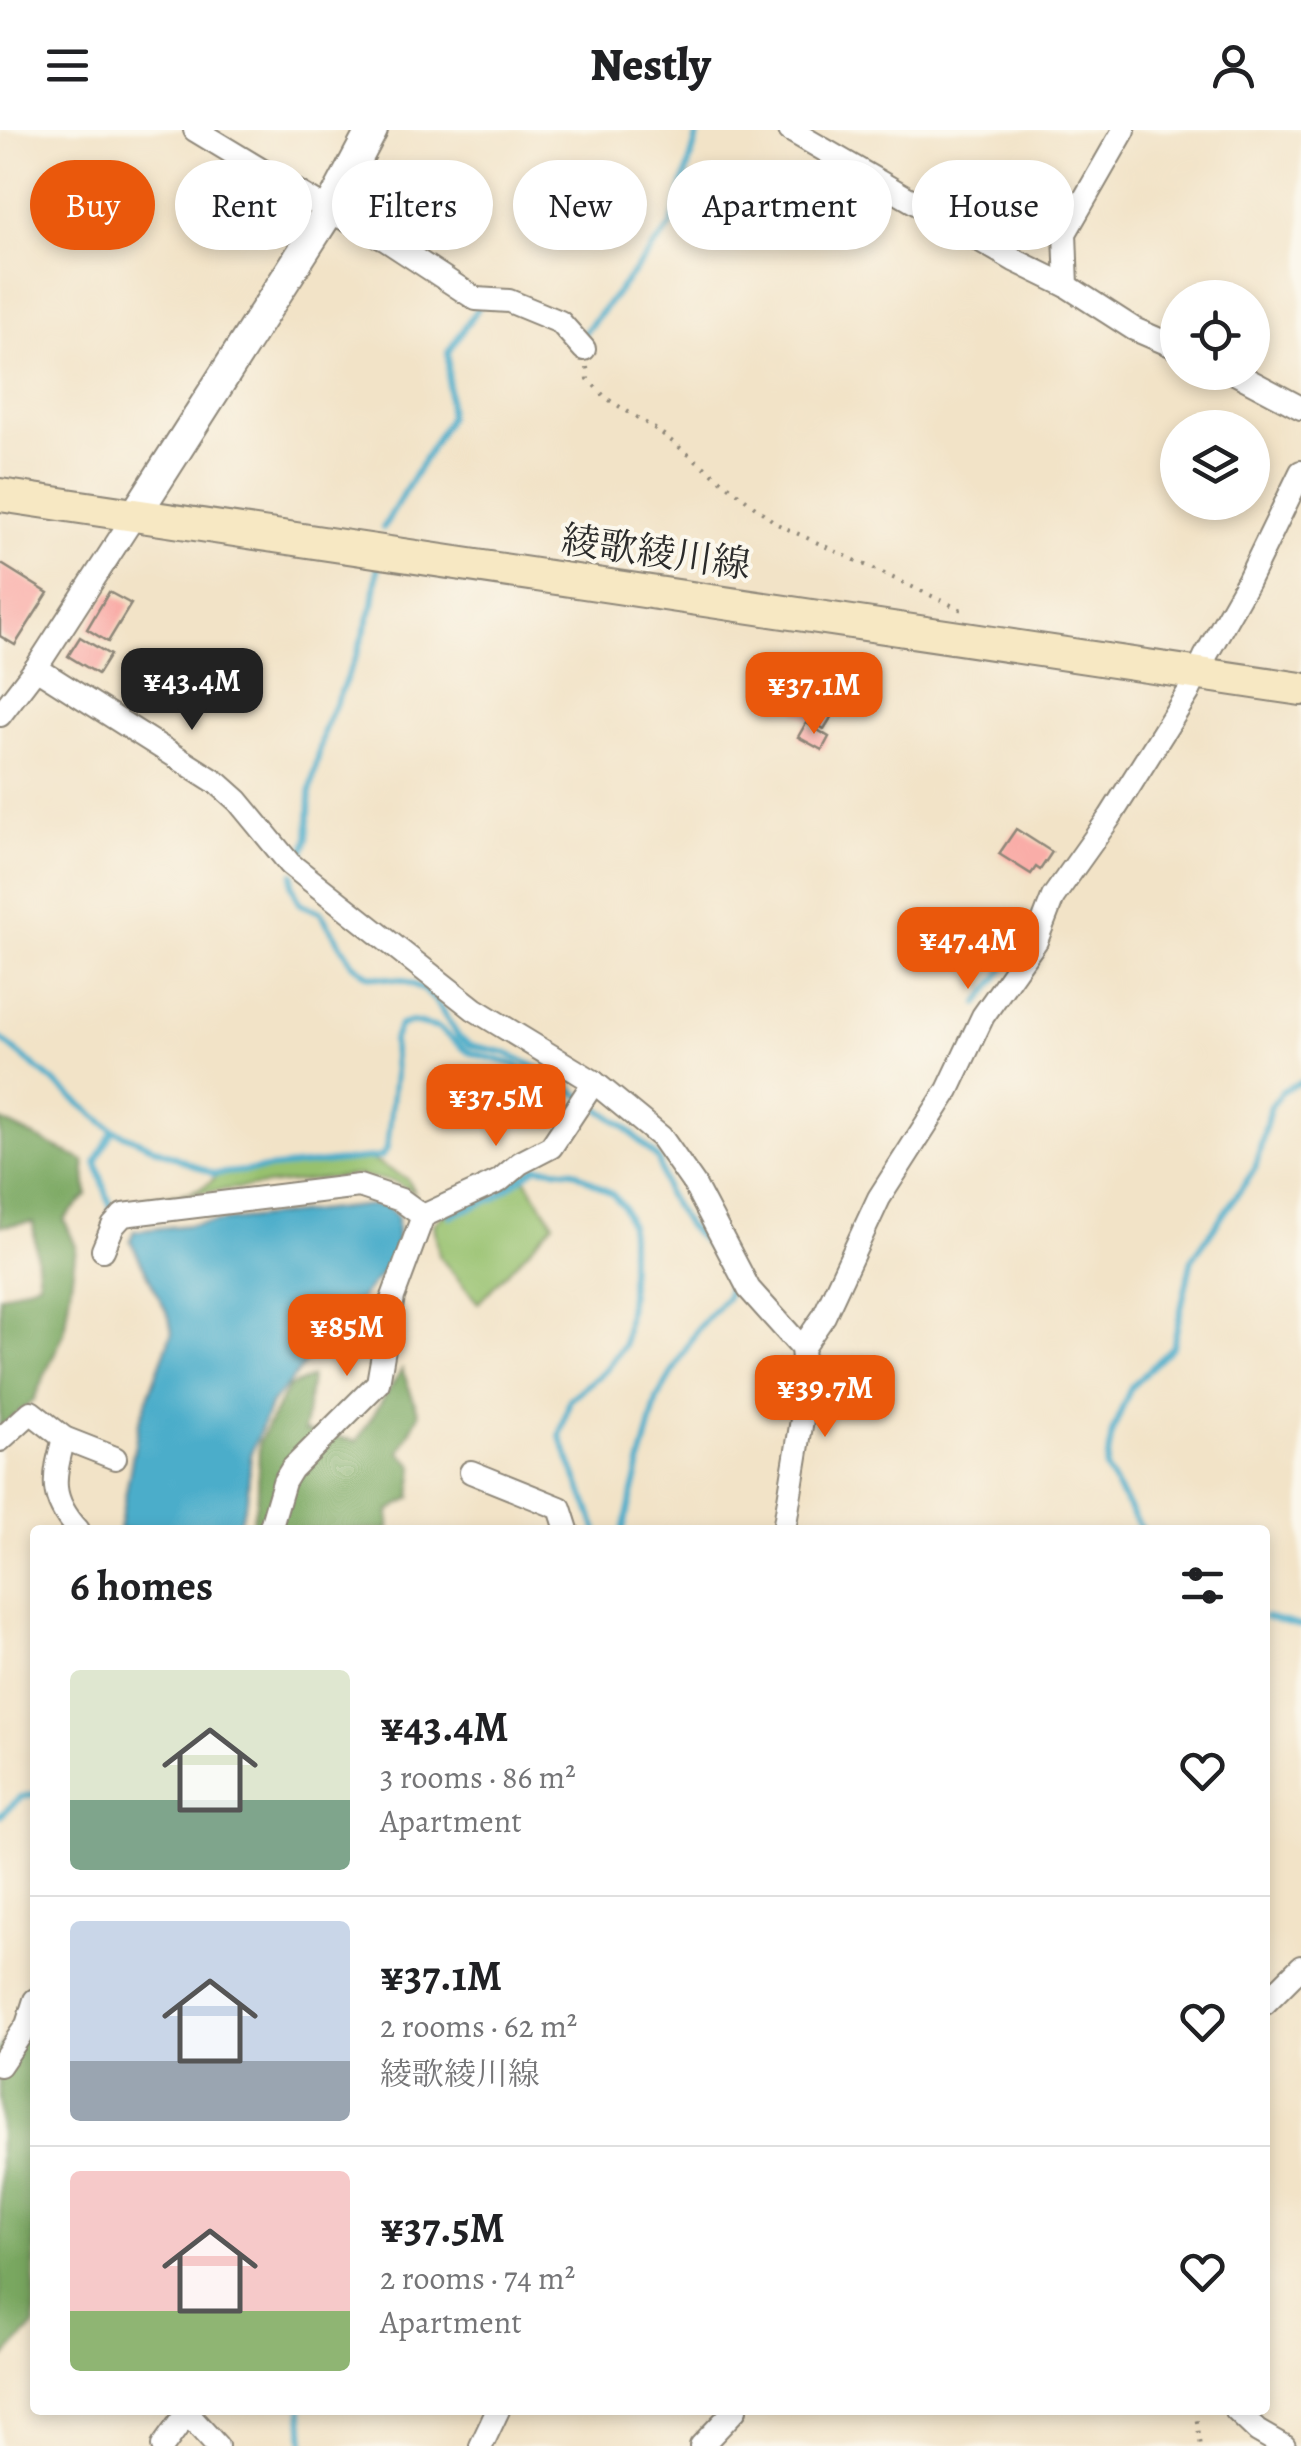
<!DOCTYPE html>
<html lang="en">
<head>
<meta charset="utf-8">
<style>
	body { margin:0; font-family:Alegreya,"Noto Serif JP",serif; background:#f2f2f2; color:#202124; height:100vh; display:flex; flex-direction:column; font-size:38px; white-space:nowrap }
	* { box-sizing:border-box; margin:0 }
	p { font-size:32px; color:#757577 }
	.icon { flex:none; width:55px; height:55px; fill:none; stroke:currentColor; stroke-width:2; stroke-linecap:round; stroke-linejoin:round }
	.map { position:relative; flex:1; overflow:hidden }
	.panel { position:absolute; left:30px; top:1395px; width:1240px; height:890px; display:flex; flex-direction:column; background:#fff; border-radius:10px; box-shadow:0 5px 15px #0003 }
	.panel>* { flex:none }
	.top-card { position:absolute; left:30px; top:30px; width:1242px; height:90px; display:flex; gap:20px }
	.fabs { position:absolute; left:1160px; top:150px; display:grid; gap:20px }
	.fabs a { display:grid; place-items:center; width:110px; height:110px; border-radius:50%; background:#fff; box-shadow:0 5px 15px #0003; font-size:50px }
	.price { position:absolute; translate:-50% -85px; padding:0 22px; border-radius:20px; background:#ea580c; color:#fff; font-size:32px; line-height:65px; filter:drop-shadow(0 2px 5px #0008) }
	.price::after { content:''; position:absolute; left:50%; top:60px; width:30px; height:22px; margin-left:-15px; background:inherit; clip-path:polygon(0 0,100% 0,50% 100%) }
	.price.current { background:#222; color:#fff }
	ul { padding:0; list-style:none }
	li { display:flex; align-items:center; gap:30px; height:250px; padding:0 40px }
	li+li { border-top:2px solid #e0e0e0 }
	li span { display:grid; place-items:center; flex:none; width:280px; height:200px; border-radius:10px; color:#555 }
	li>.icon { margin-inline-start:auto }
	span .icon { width:120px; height:120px; fill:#fffc; stroke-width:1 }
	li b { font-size:42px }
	h2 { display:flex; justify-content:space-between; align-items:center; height:120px; padding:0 40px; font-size:42px }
	.pill { padding:0 35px; border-radius:45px; background:#fff; box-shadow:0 5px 15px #0003; font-size:35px; line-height:90px }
	.pill.current { background:#ea580c; color:#fff }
	header { display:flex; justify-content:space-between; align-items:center; height:130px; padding:0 40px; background:#fff; font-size:45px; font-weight:800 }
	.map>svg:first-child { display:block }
	.green { fill:#97c16e; stroke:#61764c; stroke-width:2.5 }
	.forest { fill:#79a761; stroke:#526946; stroke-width:2.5 }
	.water { fill:#4badca; stroke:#3b6c7a; stroke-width:2.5 }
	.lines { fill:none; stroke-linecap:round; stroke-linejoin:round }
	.stream { stroke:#4badca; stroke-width:6 }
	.building { fill:#f9ada8 }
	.minor-casing { stroke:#8e8779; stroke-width:26 }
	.tertiary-casing { stroke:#8e8779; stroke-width:34 }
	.secondary-casing { stroke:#8e8779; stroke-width:36 }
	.path { stroke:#8e8779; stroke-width:4; stroke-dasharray:2.5 8; stroke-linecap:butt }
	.minor { stroke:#fff; stroke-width:22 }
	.tertiary { stroke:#fff; stroke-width:30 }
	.secondary { stroke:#f7e8c3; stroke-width:32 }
	.labels { text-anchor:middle; stroke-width:8; stroke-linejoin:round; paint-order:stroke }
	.street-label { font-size:38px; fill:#2b2b2b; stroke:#fbf7ec }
</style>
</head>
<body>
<header><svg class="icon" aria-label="menu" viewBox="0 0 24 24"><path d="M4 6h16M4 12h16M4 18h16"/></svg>Nestly<svg class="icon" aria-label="person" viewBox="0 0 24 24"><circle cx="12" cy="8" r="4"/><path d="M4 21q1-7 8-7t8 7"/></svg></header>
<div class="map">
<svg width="1301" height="2316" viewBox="0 0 1301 2316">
	<rect width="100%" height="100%" fill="#fbf7ec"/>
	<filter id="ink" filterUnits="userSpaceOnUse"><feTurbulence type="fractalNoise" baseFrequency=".01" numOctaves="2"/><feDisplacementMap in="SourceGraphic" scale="20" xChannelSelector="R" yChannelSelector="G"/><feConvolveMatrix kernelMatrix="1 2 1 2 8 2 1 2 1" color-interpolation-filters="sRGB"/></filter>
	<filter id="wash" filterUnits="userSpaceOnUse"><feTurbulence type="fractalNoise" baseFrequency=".0048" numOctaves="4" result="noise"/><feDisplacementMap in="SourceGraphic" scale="40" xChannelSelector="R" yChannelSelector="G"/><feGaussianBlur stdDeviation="2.25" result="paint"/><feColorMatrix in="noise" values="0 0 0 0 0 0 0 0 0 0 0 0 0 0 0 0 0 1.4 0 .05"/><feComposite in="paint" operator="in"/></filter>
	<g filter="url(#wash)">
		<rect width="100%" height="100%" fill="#f2e3c7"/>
		<g class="green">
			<path d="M370,1029L407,1049L414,1062L395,1052L358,1045L139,1069C164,1065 201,1067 217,1045Z"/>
			<path d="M521,1042L554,1093L478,1173L439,1126L434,1094L445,1083L496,1065Z"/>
		</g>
		<g class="forest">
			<path d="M0,990L84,1031L87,1065L64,1089L76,1117L64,1203L33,1271L0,1297V1166L39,1152L33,1092L0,1096Z"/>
			<path d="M402,1239L419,1284L400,1322L414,1336L411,1368L389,1381V1400H251L258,1363L259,1312L288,1257L311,1247L304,1301L357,1311Z"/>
			<path d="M35,1839V2195L0,2232V1919L10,1905Z"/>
		</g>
		<path class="water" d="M370,1075L387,1076L397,1086V1113L391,1132L271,1274L251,1323L247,1368L237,1400H119L139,1292L172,1202L169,1187L130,1110L134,1101Z"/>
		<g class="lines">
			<g class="stream">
				<path d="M581,207L671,96L699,0"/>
				<path d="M383,398L449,288L448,222L478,178"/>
				<path d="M299,733L308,709L310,663L324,600L357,524L373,475L378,436"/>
				<path d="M293,744L292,755L300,774L320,782L353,834L369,846L403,850L423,859L435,871L458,906L470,915L507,923L547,943L623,995L658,1029L667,1064L685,1093L715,1124L729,1152L727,1167L698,1198L657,1269L623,1400"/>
				<path d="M1019,818L1031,793"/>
				<path d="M978,874L1006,836"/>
				<path d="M0,908L113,1000L214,1044L381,1027L387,1019L395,944L393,911L400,895L412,892L438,898L468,922L513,934L562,963"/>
				<path d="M112,1080L96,1032L113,1000"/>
				<path d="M450,1086L495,1068L536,1037L574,1041L612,1064L623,1076L630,1095V1164L624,1215L606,1240L570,1269L560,1306L597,1400"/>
				<path d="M1142,1400L1106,1339L1112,1302L1131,1257L1173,1216L1192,1129L1255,1039L1270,978L1282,961L1301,952"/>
				<path d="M1265,1487L1301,1496"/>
				<path d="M0,1686L21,1667L35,1664"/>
				<path d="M302,2280L304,2316"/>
			</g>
		</g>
		<g id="blocks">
			<g class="building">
				<path d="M0,433L48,463L15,515L0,506Z"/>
				<path d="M109,462L131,474L108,512L87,499Z"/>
				<path d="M80,507L110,525L98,544L68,526Z"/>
				<path d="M820,541L849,559L824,599L795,581Z"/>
				<path d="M806,593L829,607L822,620L798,607Z"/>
				<path d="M1016,699L1052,722L1040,740L1036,737L1031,744L999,724Z"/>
			</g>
		</g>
	</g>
	<g filter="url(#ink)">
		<use href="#blocks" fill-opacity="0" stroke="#8e8779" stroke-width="2.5"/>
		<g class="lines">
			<defs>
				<g id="minor">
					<path d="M195,0L329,81L386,110L476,169L509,171L560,192L584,219"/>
					<path d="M790,0L1014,130L1067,156L1134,199L1178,218"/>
					<path d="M1067,156L1065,103L1124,0"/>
					<path d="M1233,242L1301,278"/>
					<path d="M36,538L219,654L238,671L290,734L474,879L594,952L661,1007L694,1054L749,1159L802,1218L806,1265L784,1400"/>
					<path d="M0,585L36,538L135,385"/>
					<path d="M103,1120L113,1096L123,1085L359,1056L401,1070L423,1086"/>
					<path d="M802,1218L824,1186L879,1068L948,960L983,886L1036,811L1053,767L1110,687L1188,563L1205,527L1248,451L1301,342"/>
					<path d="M64,1308C53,1349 49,1368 78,1400"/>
					<path d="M0,1310L31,1282L64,1308L115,1328"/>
					<path d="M471,1342L560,1378L567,1400"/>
					<path d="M270,1400L284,1352L292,1339L378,1253L393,1167L423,1086L499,1051L520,1033L551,1017L594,952"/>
					<path d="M1265,1873L1301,1837"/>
					<path d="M0,1935L27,1895L35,1870"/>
					<path d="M184,2280L217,2316"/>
					<path d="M1236,2280L1258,2301L1284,2316"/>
					<path d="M163,2316L187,2283"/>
					<path d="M481,2316L498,2280"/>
					<path d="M701,2316L735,2280"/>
				</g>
				<path id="tertiary" d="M135,385L329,81L372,0"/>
				<path id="secondary" d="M0,365L1301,559"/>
			</defs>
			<use href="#minor" class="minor-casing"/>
			<use href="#tertiary" class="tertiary-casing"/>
			<use href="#secondary" class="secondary-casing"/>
			<g class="path">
				<path d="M587,237L588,249L606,268L660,302L777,394L962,480"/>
				<path d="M1195,2280L1201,2316"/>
			</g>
			<use href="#minor" class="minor"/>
			<use href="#tertiary" class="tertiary"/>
			<use href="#secondary" class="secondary"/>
		</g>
	</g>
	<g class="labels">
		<g class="street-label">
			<text transform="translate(656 422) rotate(8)" y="13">綾歌綾川線</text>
		</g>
	</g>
</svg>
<div class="fabs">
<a><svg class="icon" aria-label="locate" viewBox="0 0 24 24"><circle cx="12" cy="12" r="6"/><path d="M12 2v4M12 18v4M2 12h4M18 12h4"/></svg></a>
<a><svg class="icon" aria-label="layers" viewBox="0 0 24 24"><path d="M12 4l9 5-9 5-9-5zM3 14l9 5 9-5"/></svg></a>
</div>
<b class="price current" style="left:192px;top:603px">¥43.4M</b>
<b class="price" style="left:814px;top:607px">¥37.1M</b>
<b class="price" style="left:968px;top:862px">¥47.4M</b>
<b class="price" style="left:496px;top:1019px">¥37.5M</b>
<b class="price" style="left:347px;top:1249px">¥85M</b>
<b class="price" style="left:825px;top:1310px">¥39.7M</b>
<div class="top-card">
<a class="pill current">Buy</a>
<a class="pill">Rent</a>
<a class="pill">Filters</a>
<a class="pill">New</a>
<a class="pill">Apartment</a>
<a class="pill">House</a>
</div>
<section class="panel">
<h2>6 homes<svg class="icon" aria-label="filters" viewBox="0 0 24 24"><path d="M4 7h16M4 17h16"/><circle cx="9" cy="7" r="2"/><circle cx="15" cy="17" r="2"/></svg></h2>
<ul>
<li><span style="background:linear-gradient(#dfe7d0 65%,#7fa58c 0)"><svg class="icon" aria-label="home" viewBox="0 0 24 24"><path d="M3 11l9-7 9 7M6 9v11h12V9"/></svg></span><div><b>¥43.4M</b><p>3 rooms · 86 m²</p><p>Apartment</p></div><svg class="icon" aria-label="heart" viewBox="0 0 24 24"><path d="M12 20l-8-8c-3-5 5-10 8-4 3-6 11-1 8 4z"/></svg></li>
<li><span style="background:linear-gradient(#c9d6e8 70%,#9aa5b1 0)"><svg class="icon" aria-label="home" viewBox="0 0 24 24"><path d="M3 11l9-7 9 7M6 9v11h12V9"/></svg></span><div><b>¥37.1M</b><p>2 rooms · 62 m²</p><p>綾歌綾川線</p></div><svg class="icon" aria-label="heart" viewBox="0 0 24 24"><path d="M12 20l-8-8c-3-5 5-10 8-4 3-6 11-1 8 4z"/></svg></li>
<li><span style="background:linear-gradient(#f6c9c9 70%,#8fb573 0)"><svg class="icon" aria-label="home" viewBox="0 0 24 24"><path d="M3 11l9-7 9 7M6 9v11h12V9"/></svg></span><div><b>¥37.5M</b><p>2 rooms · 74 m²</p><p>Apartment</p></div><svg class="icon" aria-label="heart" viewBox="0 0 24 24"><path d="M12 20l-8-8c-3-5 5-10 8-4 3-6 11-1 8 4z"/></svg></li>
</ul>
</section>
</div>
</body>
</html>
